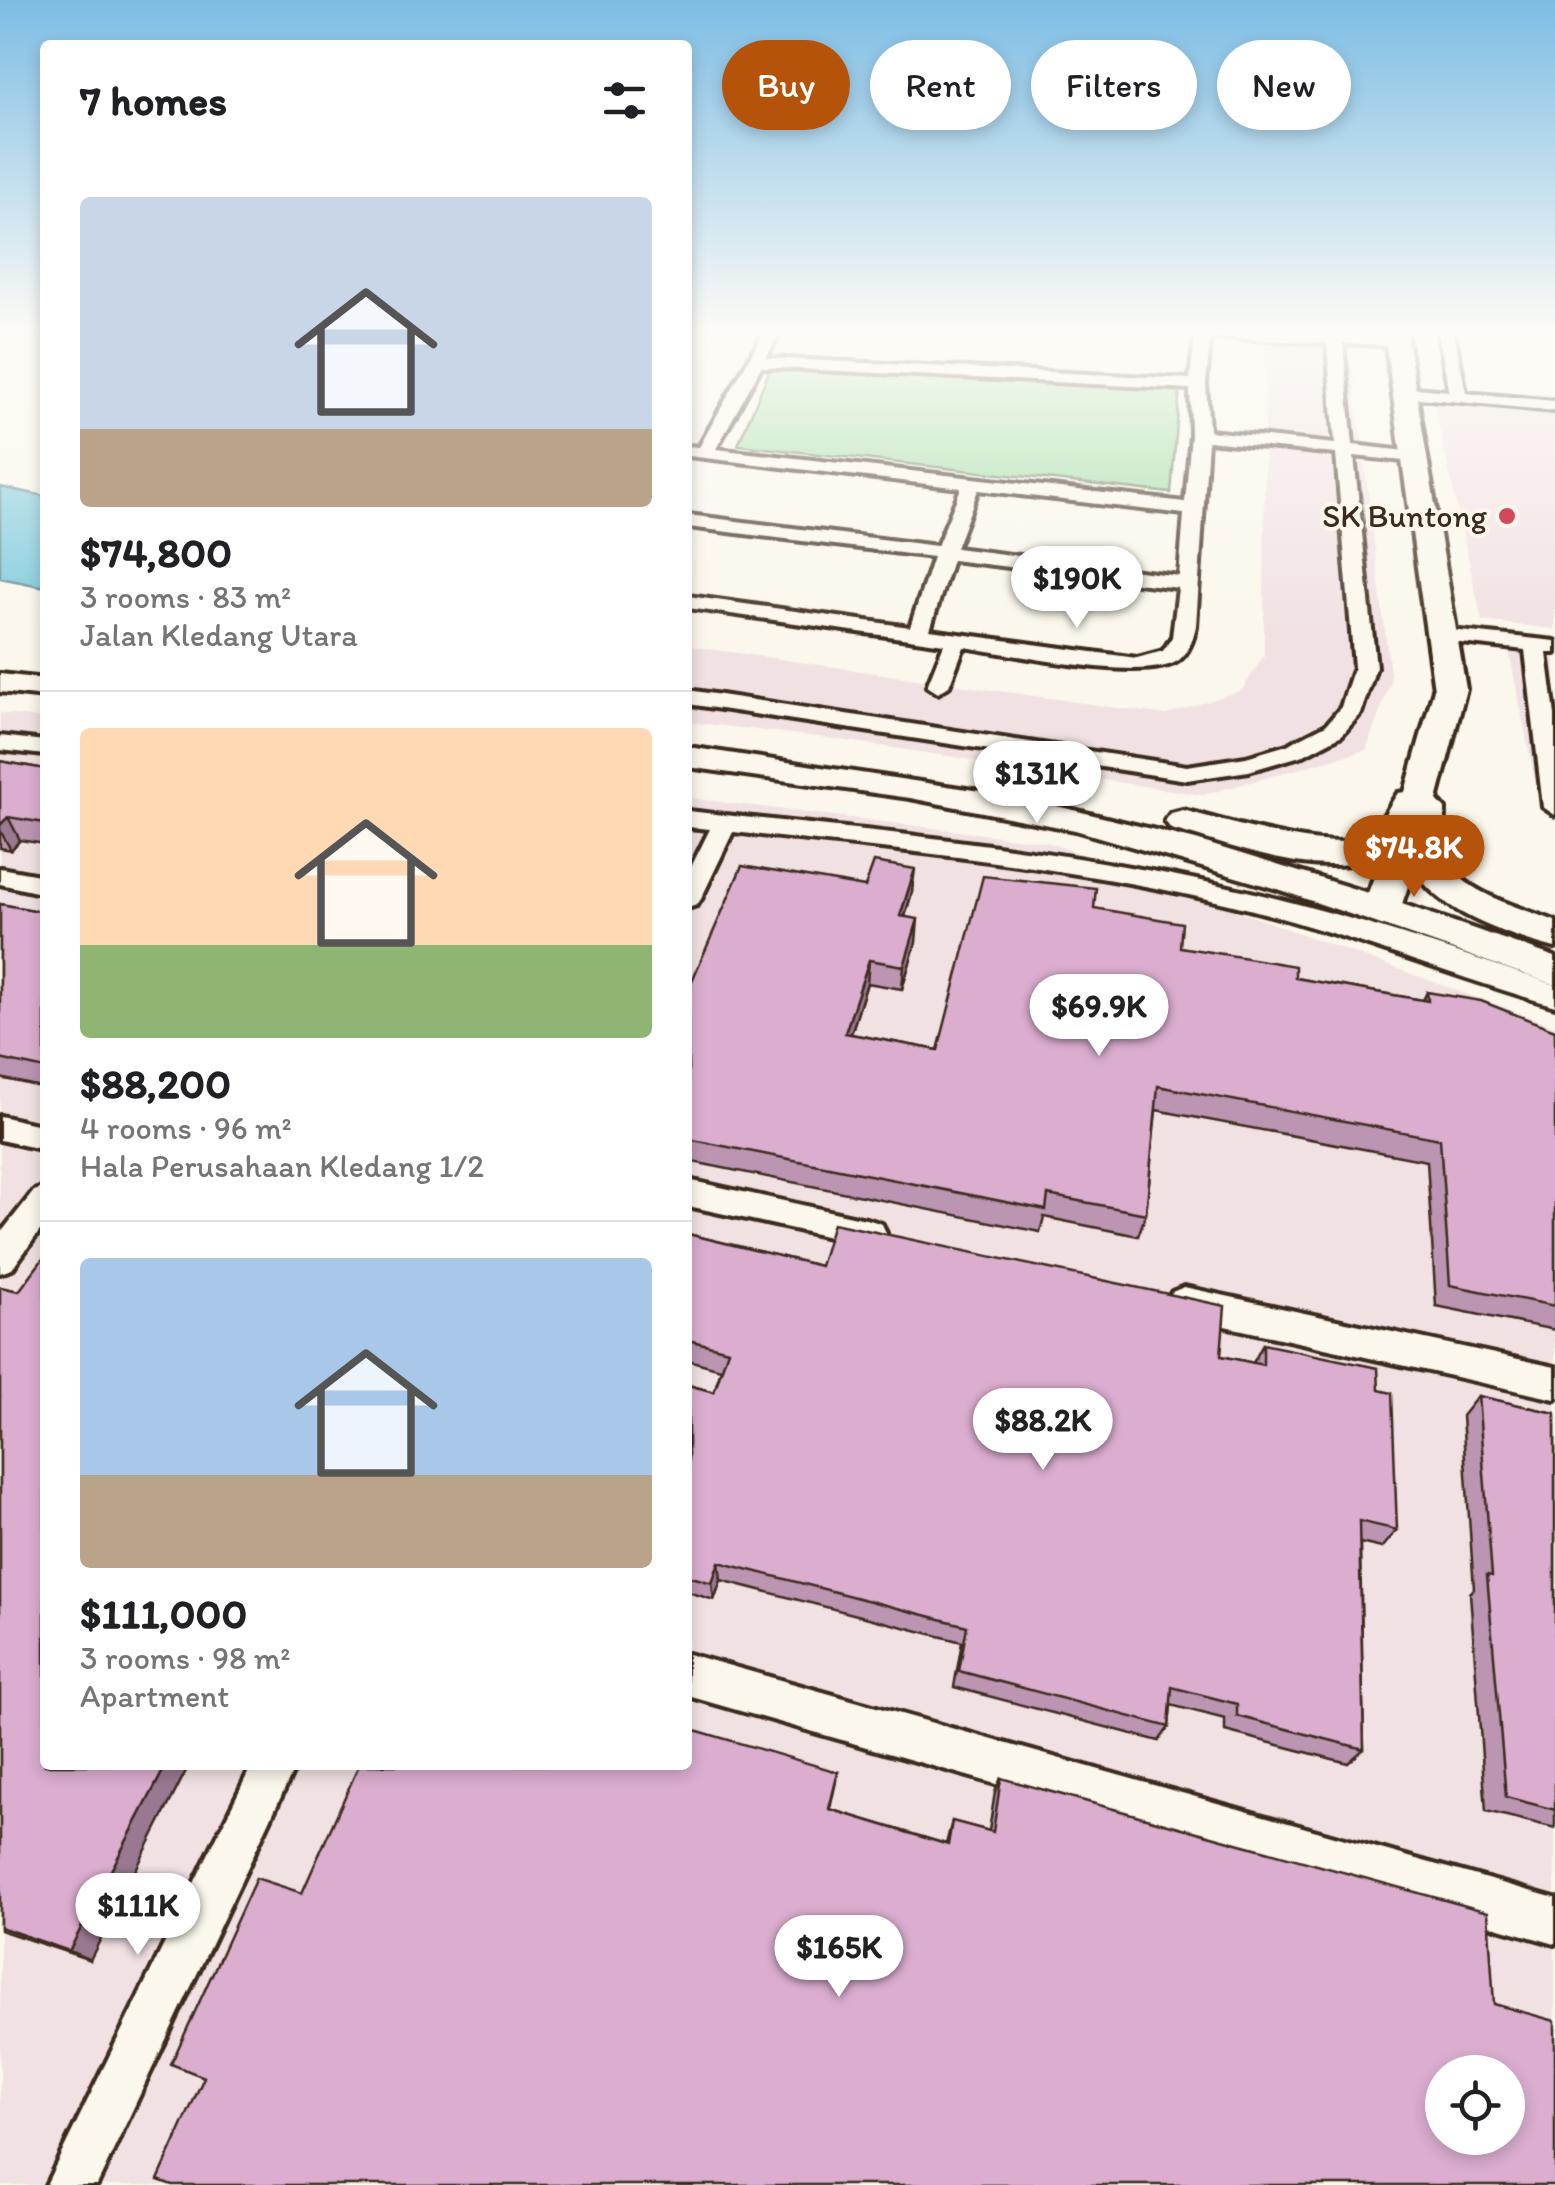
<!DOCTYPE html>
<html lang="en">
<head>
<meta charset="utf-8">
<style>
	body { margin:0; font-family:Itim,sans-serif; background:#f2f2f2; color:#202124; height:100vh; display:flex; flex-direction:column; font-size:38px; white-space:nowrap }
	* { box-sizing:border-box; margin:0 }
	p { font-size:32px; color:#757577 }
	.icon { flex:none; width:55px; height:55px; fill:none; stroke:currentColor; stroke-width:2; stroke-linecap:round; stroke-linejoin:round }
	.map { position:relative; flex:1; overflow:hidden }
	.drawer { position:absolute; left:40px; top:40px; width:652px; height:1730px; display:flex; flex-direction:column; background:#fff; border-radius:10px; box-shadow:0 5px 15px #0003 }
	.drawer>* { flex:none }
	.hud { position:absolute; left:722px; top:40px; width:682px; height:90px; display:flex; gap:20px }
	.buttons { position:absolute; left:1425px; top:2055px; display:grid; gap:20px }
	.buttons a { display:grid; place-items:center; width:100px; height:100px; border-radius:50%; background:#fff; box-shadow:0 5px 15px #0003; font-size:50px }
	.price { position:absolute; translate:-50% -85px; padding:0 22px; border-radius:35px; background:#fff; color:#222; font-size:32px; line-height:65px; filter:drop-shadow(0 2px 5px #0008) }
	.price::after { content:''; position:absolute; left:50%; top:60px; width:30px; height:22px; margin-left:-15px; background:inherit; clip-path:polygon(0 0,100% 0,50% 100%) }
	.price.on { background:#b45309; color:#fff }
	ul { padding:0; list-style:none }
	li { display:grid; align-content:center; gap:20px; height:530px; padding:0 40px }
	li+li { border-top:2px solid #e0e0e0 }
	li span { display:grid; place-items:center; height:310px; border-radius:10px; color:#555 }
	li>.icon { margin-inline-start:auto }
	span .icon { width:180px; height:180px; fill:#fffc; stroke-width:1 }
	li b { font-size:42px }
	h2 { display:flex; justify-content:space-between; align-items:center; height:120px; padding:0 40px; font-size:42px }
	.tag { padding:0 35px; border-radius:45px; background:#fff; box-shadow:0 5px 15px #0003; font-size:35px; line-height:90px }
	.tag.on { background:#b45309; color:#fff }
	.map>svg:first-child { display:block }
	.built { fill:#f1e1e3; fill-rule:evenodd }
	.green { fill:#9ddba3; stroke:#6c8260; stroke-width:2.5 }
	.water { fill:#7ecadd; stroke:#638a91; stroke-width:2.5 }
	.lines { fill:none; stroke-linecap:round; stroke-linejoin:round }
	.street-casing { stroke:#3b2a1e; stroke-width:8 }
	.secondary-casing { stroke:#3b2a1e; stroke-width:8 }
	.street { fill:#fbf7ec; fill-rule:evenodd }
	.secondary { fill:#fbf7ec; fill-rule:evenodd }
	.wall { fill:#bc95b2; stroke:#3b2a1e; stroke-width:2.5 }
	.shaded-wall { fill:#997991; stroke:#3b2a1e; stroke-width:2.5 }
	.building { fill:#dbadcf; stroke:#3b2a1e; stroke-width:2.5; fill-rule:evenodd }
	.poi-dot { fill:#d1495b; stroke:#fbf7ec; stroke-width:4 }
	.labels { text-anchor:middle; stroke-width:8; stroke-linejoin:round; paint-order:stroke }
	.far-poi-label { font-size:32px; fill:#3b2a1e; stroke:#fbf7ec; text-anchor:end }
</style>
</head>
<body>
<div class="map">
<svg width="1555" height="2185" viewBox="0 0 1555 2185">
	<rect width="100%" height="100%" fill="#fbf7ec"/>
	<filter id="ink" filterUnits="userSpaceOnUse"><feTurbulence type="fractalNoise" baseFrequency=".01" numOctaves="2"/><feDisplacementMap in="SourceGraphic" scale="20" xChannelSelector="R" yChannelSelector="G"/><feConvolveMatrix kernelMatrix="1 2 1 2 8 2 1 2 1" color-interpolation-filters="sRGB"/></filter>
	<g filter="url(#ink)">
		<g class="built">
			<path d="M1265,332L1349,336L1391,681L1366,750L1203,795L827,738L688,722V646L1166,715L1242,690L1264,656Z"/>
			<path d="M1433,399L1555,411V629L1482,621Z"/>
			<path d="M1506,637L1555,643V815L1539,800Z"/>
			<path d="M0,713L45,719V1765H688V798L1047,842L1555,1026V2185H0ZM1442,2072H1508V2138H1442Z"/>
		</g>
		<path class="green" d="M770,369L1180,389L1171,493L738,445Z"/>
		<path class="water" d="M0,487L45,496V587L0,578Z"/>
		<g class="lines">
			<defs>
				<g id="street">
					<path d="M764,332H780L766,358L1190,379L1195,336L1188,332H1342L1402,338V344L1396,346L1343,343L1353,445L1414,452L1423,457L1414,462L1354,456L1376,667L1361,713L1342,735L1304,755L1249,771L1187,780L688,704V690L1187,766L1246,757L1287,745L1326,725L1341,707L1354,667L1336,454L1208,441L1196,626C1193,639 1189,652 1179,660C1147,684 1007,653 964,647L949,686L938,693L927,686L944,644L688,608V596L910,627L933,557L688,527V515L937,546L961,488L688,456V446L699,447ZM1210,337L1327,343L1335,444L1209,431L1206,384ZM761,367L1190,389L1191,435L1185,502L716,449ZM978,490L1184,514L1179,576L956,548ZM952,560L1178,588L1172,637L1163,651L1137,658L930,630Z"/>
					<path d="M1438,332H1454L1466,393L1555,401V411L1398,396L1396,392L1404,387L1449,391Z"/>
					<path d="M1441,629L1555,641V653H1547L1555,715V815L1543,807L1525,650L1433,640L1430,635Z"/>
					<path d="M0,736L45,741V755L0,750Z"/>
					<path d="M688,811C861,830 1036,845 1206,882C1325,907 1440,946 1555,985V1006C1438,972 1326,925 1207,899C1051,864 892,849 733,832L701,899L697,905L688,908V873L710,829L688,827Z"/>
					<path d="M0,868L45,876V894L0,884Z"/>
					<path d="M0,1116L45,1126V1150L0,1140Z"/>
					<path d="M688,1180L870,1220L882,1224L886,1233L882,1242L870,1246L688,1206Z"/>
					<path d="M45,1187V1224L12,1269L0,1273V1234L34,1191Z"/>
					<path d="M1184,1287L1555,1367V1399L1184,1317L1172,1312L1167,1302L1172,1292Z"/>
					<path d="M688,1654L1555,1898V1944L688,1696Z"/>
					<path d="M252,1765H296L97,2185H46Z"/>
				</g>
				<g id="secondary">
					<path d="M1384,332H1406L1466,689L1437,800L1445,809L1444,858C1464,894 1519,907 1555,921V948C1508,935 1440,914 1414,869L1402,904L1555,957V985L1277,889L1075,830L910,798L688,767V747L1020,797L1196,840L1368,893L1382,856C1317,882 1234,845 1171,829L1165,821L1171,813L1183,810C1219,819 1334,856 1365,836C1380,827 1388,807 1398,793L1405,792L1434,689Z"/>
					<path d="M0,674L45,679V697L0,692Z"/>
				</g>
			</defs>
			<use href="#street" class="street-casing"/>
			<use href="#secondary" class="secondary-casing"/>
			<use href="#street" class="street"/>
			<use href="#secondary" class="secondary"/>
		</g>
		<g class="wall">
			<path d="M0,761L45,769V844L20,840L11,850L0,848Z"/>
			<path d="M865,887L912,892L905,917L916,942L902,989L867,983L851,1034L938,1050L1094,908L1180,947L1295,978L1423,1000L1427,992L1555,1030V1330L1436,1306L1427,1161L1156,1110L1146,1214L1138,1236L1044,1217L1040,1232L688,1161V990Z"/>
			<path d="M0,904L45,912V1088L0,1078Z"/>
			<path d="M688,1234L820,1266L1253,1363L1263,1344L1379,1390L1397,1530L1382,1548L1360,1543L1364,1749L1348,1763L1225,1731V1719L1171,1705L1169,1727L1159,1741L954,1687L962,1642L721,1580L714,1600L688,1592V1385L714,1392L721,1369L688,1360Z"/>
			<path d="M0,1287L19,1291L90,1960L0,1930Z"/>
			<path d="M1478,1396L1555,1413V1828L1486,1811L1470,1593L1474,1589L1462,1416Z"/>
			<path d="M838,1772L830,1809L946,1844L952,1821L989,1831L995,1792L1001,1778L1494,2004L302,1893Z"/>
		</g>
		<g class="shaded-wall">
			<path d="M8,817L20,840L11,850L0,830V825Z"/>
			<path d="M915,869L912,892L898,939L900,916Z"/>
			<path d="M918,919L916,942L902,989L904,966Z"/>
			<path d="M869,960L867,983L844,1056L845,1033Z"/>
			<path d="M719,1562L721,1580L714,1600L712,1583Z"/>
			<path d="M166,1765H189L90,1960L69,1951Z"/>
		</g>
		<g class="building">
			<path d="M0,761L45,769V823L8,817L0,825Z"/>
			<path d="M874,862L915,869L900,916L918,919L904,966L869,960L845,1033L938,1050L983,876L1096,888L1094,908L1182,923L1180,947L1295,966V978L1428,1001L1427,992L1481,1001L1555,1030V1306L1450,1285L1440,1139L1158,1086L1146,1214L1048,1195L1046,1210L688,1139V990L742,866L865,887Z"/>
			<path d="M0,904L45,912V1069L0,1059Z"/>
			<path d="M833,1223L1225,1306L1221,1356L1263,1365V1344L1378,1368L1379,1390L1392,1393L1397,1530L1359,1521L1364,1749L1237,1716V1704L1172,1687L1169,1727L959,1671L967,1626L719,1562L712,1583L688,1576V1385L714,1392L728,1350L688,1340V1234L820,1266Z"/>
			<path d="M45,1256V1765H166L69,1951L0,1927V1287L19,1291Z"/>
			<path d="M1478,1396L1555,1413V1810L1506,1797L1487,1575L1492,1576Z"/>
			<path d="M688,1728L838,1772L829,1809L948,1845L952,1821L993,1832L1001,1778L1488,1912L1494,2004L1555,2021V2185H172L158,2180L204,2077L171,2064L256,1878L302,1893L359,1765H688ZM1442,2072H1508V2138H1442Z"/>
		</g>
	</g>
	<linearGradient id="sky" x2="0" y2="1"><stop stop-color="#7dbde4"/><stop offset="0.52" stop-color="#fdfbf6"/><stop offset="1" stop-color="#fdfbf6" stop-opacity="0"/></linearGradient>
	<rect width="1555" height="638" fill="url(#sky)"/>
	<circle class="poi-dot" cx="1507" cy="516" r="10"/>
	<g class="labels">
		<g class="far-poi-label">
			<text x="1487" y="527">SK Buntong</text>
		</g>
	</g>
</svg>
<div class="buttons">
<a><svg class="icon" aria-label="locate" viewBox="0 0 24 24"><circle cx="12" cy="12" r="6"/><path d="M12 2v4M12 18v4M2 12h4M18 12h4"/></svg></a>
</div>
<b class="price" style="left:1077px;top:631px">$190K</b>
<b class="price" style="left:1037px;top:826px">$131K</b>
<b class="price on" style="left:1414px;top:900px">$74.8K</b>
<b class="price" style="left:1099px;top:1059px">$69.9K</b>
<b class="price" style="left:1043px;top:1473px">$88.2K</b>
<b class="price" style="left:138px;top:1958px">$111K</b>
<b class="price" style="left:839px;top:2000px">$165K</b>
<div class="hud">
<a class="tag on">Buy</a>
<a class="tag">Rent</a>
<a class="tag">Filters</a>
<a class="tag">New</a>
</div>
<section class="drawer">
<h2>7 homes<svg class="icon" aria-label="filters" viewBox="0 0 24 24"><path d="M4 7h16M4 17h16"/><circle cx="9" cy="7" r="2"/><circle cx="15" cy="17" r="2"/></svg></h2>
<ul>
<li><span style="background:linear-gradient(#c9d6e8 75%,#b9a48a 0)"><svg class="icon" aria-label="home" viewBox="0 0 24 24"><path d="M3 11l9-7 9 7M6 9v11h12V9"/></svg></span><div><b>$74,800</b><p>3 rooms · 83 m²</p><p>Jalan Kledang Utara</p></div></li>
<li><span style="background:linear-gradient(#ffd9b3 70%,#8fb573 0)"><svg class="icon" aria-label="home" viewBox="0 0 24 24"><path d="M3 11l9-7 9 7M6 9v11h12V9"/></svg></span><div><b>$88,200</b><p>4 rooms · 96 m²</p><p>Hala Perusahaan Kledang 1/2</p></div></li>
<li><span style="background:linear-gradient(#a9c7e8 70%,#b9a48a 0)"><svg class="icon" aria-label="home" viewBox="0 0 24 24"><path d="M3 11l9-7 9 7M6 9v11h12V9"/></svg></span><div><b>$111,000</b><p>3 rooms · 98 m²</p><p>Apartment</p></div></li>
</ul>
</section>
</div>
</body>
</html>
